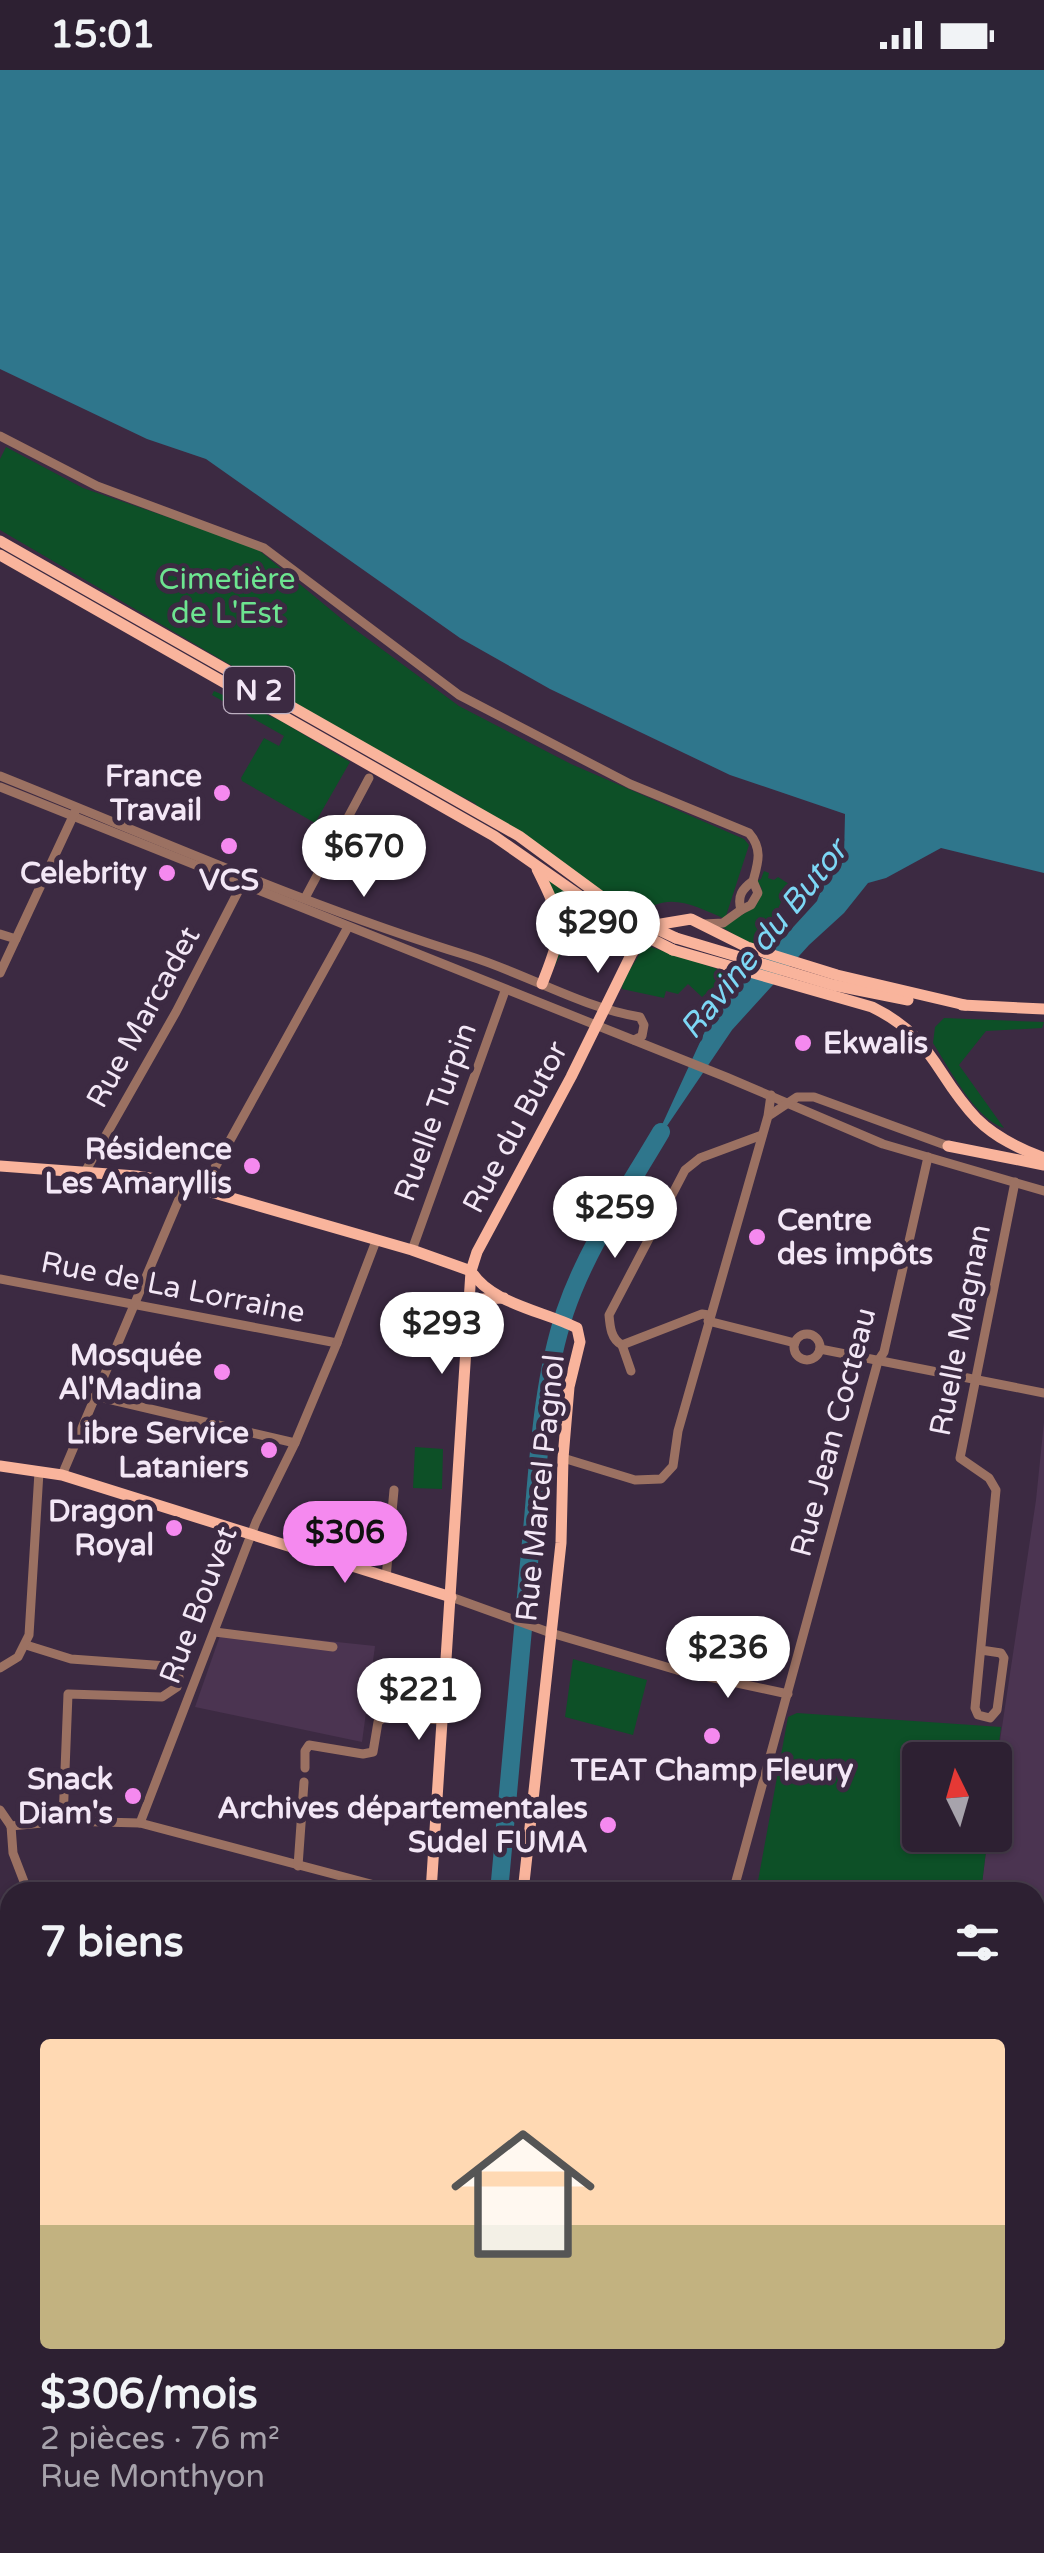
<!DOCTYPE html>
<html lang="fr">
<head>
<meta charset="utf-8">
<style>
	body { margin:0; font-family:"Varela Round",sans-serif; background:#35283a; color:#f1f3f6; height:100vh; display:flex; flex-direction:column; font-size:38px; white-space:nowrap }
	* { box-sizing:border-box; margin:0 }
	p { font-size:32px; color:#a7a3ac }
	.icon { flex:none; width:55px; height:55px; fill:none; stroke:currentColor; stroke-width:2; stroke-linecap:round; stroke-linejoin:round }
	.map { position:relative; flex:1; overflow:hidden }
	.details { position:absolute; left:0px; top:1812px; width:1045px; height:672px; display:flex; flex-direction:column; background:#2d2032; border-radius:30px 30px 0 0; box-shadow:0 2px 8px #0004,0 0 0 2px #483e4d }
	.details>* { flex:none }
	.needle { width:65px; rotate:355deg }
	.buttons { position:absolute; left:902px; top:1672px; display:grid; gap:20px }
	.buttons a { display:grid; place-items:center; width:110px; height:110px; border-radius:10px; background:#2d2032; box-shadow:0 2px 8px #0004,0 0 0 2px #483e4d; font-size:50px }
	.price { position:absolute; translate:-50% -85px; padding:0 22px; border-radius:35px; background:#fff; color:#222; font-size:32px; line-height:65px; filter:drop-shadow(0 2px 5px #0008) }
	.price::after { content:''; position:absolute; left:50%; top:60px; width:30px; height:22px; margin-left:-15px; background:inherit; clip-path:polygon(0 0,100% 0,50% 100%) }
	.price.active { background:#f589ef; color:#111 }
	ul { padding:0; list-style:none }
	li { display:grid; align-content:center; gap:20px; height:530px; padding:0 40px }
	li span { display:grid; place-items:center; height:310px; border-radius:10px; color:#555 }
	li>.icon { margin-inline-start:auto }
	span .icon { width:180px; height:180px; fill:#fffc; stroke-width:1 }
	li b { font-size:42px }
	h2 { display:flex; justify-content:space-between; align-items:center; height:120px; padding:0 40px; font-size:42px }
	.status { display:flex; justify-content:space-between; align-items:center; height:70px; padding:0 50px; background:#2d2032; direction:ltr }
	.status svg { height:28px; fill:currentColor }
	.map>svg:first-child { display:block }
	.built { fill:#4b3451 }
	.green { fill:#0d5027 }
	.water { fill:#2f768c }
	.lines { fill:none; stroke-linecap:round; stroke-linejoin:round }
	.stream { stroke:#2f768c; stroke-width:2.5 }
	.river { stroke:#2f768c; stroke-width:18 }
	.minor { stroke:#9b7162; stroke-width:9 }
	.major { stroke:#f9b49c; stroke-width:11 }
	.major-bridge { stroke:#f9b49c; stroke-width:11 }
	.poi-dot { fill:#f589ef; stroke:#3c2a42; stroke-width:4 }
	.labels { text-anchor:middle; stroke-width:10; stroke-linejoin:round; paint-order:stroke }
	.shield { fill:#3c2a42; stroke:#bcaec0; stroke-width:2.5 }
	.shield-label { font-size:28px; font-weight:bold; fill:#f3e7f6 }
	.park-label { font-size:30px; fill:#6de490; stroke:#3c2a42 }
	.poi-label { font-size:30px; font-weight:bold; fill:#f3e7f6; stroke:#3c2a42; text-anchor:end }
	.street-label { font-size:30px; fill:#f3e7f6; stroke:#3c2a42 }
	.water-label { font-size:32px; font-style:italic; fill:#7dd7f5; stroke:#3c2a42 }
</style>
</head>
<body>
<div class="status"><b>15:01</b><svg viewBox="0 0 49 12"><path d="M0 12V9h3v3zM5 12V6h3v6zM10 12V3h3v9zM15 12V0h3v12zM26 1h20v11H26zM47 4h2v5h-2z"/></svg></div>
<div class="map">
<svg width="1044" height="2483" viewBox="0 0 1044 2483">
	<rect width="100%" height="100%" fill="#3c2a42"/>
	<g class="built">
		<path d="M1044,1352V1887H1035V1822H981L988,1765H995V1704L1036,1430Z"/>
		<path d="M222,1560L375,1576L362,1672L195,1637Z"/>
	</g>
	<g class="green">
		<path d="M6,377L83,418L255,477L349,555L459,636L571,694L744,769L749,775L725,849C694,836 668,820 639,845L622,836L475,737L476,734L408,699L0,460V389Z"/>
		<path d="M214,621L281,651L350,692L315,753L242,711L241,708L264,668L279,676L284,666L212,625Z"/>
		<path d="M764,801L769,803L768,808L774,810L778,807L789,814L761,877L746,872L722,857L756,836L762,819L757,811L761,809Z"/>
		<path d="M547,807L627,871L624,878L614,875L616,869L576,852L554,898L566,864Z"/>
		<path d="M645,875L745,908L726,929L713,917L702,927L688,914L678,924L666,921L664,928L622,919L623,911Z"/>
		<path d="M944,948L1044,952L1042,958L986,961L959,995L1004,1058C976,1050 949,998 933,973L935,957Z"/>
		<path d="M415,1377L443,1379L442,1419L413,1418Z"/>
		<path d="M573,1589L647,1610L633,1665L565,1647Z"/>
		<path d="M797,1643L1001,1657L995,1704V1690H920V1765H988L981,1822H756L788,1647Z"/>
		<path d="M1035,2191L1044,2194V2374L1035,2377Z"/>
	</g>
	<path class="water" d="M0,0H1044V803L941,778L886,808L868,813L844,843L809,875L732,960L650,1081L712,946L817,831L827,802L844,787L845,744L730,705L550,619L460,568L206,389L147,369L0,299Z"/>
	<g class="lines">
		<g class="stream">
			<path d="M0,2032L10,2024"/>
			<path d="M926,2483L927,2475"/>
		</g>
		<g class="river">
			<path d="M499,1822C509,1709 520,1596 530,1482C538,1403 540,1318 565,1242C587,1177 627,1120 661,1062"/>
			<path d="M0,2053L2,2047L10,2042"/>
		</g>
		<g class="minor">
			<path d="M0,366L97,416L264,478L459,625L630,714L749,763C763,779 758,793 753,811C742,819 737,826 741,840L723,853L704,854"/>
			<path d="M0,706C155,768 309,837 469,886C527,904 580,937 640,947L644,955L642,966L634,970"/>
			<path d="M0,717L726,1007L883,1074L1044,1121"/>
			<path d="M305,828L369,708"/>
			<path d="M741,840L751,835L758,823L753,811"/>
			<path d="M0,864L16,869"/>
			<path d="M0,903L75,742"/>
			<path d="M770,1045L797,1027H814L948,1076"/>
			<path d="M85,1102L176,942L242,814"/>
			<path d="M202,1121L348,857"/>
			<path d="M412,1180L505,921"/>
			<path d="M0,1209L337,1273"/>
			<path d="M709,1245L702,1244L622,1275C611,1269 610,1257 609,1245L685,1100L700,1088L762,1065"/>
			<path d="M708,1251L795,1273"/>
			<circle cx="807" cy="1277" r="13"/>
			<path d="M622,1275L631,1301"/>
			<path d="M820,1279L1044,1323"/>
			<path d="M95,1326L295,1373"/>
			<path d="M563,1388L635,1410L661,1409L673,1396L678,1361L768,1046L771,1025"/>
			<path d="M62,1405L185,1115"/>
			<path d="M386,1508L394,1420"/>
			<path d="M451,1527L551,1563L677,1600L788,1624"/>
			<path d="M215,1562L333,1577"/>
			<path d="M26,1575L71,1589L167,1596L179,1607L177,1617L162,1627L68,1624L63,1751"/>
			<path d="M981,1580L1001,1583L1004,1588L997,1640L990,1648L978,1645L975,1638L996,1420L989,1408L960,1388L1015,1112"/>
			<path d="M0,1598L18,1587L29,1565L39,1402"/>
			<path d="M305,1698V1681L309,1675L363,1684L373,1682L378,1652L385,1646L441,1650"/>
			<path d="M0,1740L11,1756"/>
			<path d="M140,1753L256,1452L295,1373L337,1273L376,1171"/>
			<path d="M11,1756L63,1751L140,1753L401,1822"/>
			<path d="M11,1756L13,1783L28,1822"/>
			<path d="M298,1796L304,1712"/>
			<path d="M733,1822L878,1291L884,1282L928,1087"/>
			<path d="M8,2223L10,2247"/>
			<path d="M0,2239L10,2203"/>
			<path d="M0,2261H10"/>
			<path d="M0,2315L6,2307"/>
			<path d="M60,2475L150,2483"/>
			<path d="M587,2475L588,2483"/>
			<path d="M861,2475L885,2483"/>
			<path d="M916,2475V2483"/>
			<path d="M1002,2475L1008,2483"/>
			<path d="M0,2476L67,2481"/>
			<path d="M267,2483L268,2475"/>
			<path d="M472,2483L473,2475"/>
			<path d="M713,2483V2475"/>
			<path d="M822,2483L823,2475"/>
		</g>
		<g class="major">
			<path d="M0,471L519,766L625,844"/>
			<path d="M0,485L494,766L616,851"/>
			<path d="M537,799C564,853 564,858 542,914"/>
			<path d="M676,868L833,915L908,930"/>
			<path d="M673,880L872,937C935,968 934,1004 977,1049C996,1068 1020,1079 1044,1088"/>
			<path d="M962,935L1044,939"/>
			<path d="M948,1076L1044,1095"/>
			<path d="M0,1096L136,1106L176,1112L412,1180L471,1201C491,1234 544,1241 577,1258L580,1272L569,1317L563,1388L561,1473L523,1822"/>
			<path d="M468,1239L482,1229L504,1228"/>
			<path d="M0,1396L62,1405L451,1527"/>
			<path d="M431,1822L471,1201L477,1182L571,1007L632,883L646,865L661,854L691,849L747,877L837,905L965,935"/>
			<path d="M0,1910L10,1907"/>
			<path d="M0,1930L10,1927"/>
			<path d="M1035,2137L1044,2141"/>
			<path d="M1035,2161L1044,2166"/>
		</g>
		<g class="major-bridge">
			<path d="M625,844L676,868"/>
			<path d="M616,851L673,880"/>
		</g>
	</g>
	<g class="poi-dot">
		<circle cx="222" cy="723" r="10"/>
		<circle cx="229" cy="776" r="10"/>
		<circle cx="167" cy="803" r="10"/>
		<circle cx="803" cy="973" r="10"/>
		<circle cx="252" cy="1096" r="10"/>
		<circle cx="757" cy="1167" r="10"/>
		<circle cx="222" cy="1302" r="10"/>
		<circle cx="269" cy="1380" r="10"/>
		<circle cx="174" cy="1458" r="10"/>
		<circle cx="712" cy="1666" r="10"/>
		<circle cx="133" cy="1726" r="10"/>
		<circle cx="608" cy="1755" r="10"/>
	</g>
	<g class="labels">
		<rect class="shield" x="224" y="597" width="70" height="46" rx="8"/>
		<g class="shield-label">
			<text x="259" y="630">N 2</text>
		</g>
		<g class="park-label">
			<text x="227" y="519">Cimetière<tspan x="227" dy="34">de L'Est</tspan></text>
		</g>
		<g class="poi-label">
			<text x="202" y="716">France<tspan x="202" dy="34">Travail</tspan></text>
			<text x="147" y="813">Celebrity</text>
			<text x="229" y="820" text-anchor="middle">VCS</text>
			<text x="823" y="983" text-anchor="start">Ekwalis</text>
			<text x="232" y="1089">Résidence<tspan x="232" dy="34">Les Amaryllis</tspan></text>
			<text x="777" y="1160" text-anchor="start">Centre<tspan x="777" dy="34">des impôts</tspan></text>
			<text x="202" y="1295">Mosquée<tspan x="202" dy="34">Al'Madina</tspan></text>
			<text x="249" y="1373">Libre Service<tspan x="249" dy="34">Lataniers</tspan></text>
			<text x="154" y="1451">Dragon<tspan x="154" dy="34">Royal</tspan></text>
			<text x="712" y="1710" text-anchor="middle">TEAT Champ Fleury</text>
			<text x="113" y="1719">Snack<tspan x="113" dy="34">Diam's</tspan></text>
			<text x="588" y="1748">Archives départementales<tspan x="588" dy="34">Sudel FUMA</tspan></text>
		</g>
		<g class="street-label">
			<text transform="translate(143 947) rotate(-61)" y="10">Rue Marcadet</text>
			<text transform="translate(435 1042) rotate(-70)" y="10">Ruelle Turpin</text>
			<text transform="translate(515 1057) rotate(-62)" y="10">Rue du Butor</text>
			<text transform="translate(173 1217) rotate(11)" y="10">Rue de La Lorraine</text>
			<text transform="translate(960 1260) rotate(-79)" y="10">Ruelle Magnan</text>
			<text transform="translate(833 1362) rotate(-75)" y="10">Rue Jean Cocteau</text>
			<text transform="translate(540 1418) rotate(-84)" y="10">Rue Marcel Pagnol</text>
			<text transform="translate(198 1535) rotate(-69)" y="10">Rue Bouvet</text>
		</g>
		<g class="water-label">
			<text transform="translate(763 869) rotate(-51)" y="11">Ravine du Butor</text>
		</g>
	</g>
</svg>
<div class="buttons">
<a><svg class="needle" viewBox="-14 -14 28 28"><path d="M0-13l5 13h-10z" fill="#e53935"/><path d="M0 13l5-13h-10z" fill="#a7a3ac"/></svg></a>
</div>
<b class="price" style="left:364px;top:830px">$670</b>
<b class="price" style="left:598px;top:906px">$290</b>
<b class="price" style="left:615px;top:1191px">$259</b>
<b class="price" style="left:442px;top:1307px">$293</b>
<b class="price active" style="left:345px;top:1516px">$306</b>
<b class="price" style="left:728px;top:1631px">$236</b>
<b class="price" style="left:419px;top:1673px">$221</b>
<section class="details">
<h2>7 biens<svg class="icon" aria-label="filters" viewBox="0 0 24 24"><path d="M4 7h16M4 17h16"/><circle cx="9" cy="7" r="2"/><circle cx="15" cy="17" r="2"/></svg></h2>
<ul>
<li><span style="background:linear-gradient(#ffd9b3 60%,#c2b280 0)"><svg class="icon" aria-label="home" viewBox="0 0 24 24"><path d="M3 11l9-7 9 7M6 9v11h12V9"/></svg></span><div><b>$306/mois</b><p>2 pièces · 76 m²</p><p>Rue Monthyon</p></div></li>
</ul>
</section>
</div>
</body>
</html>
